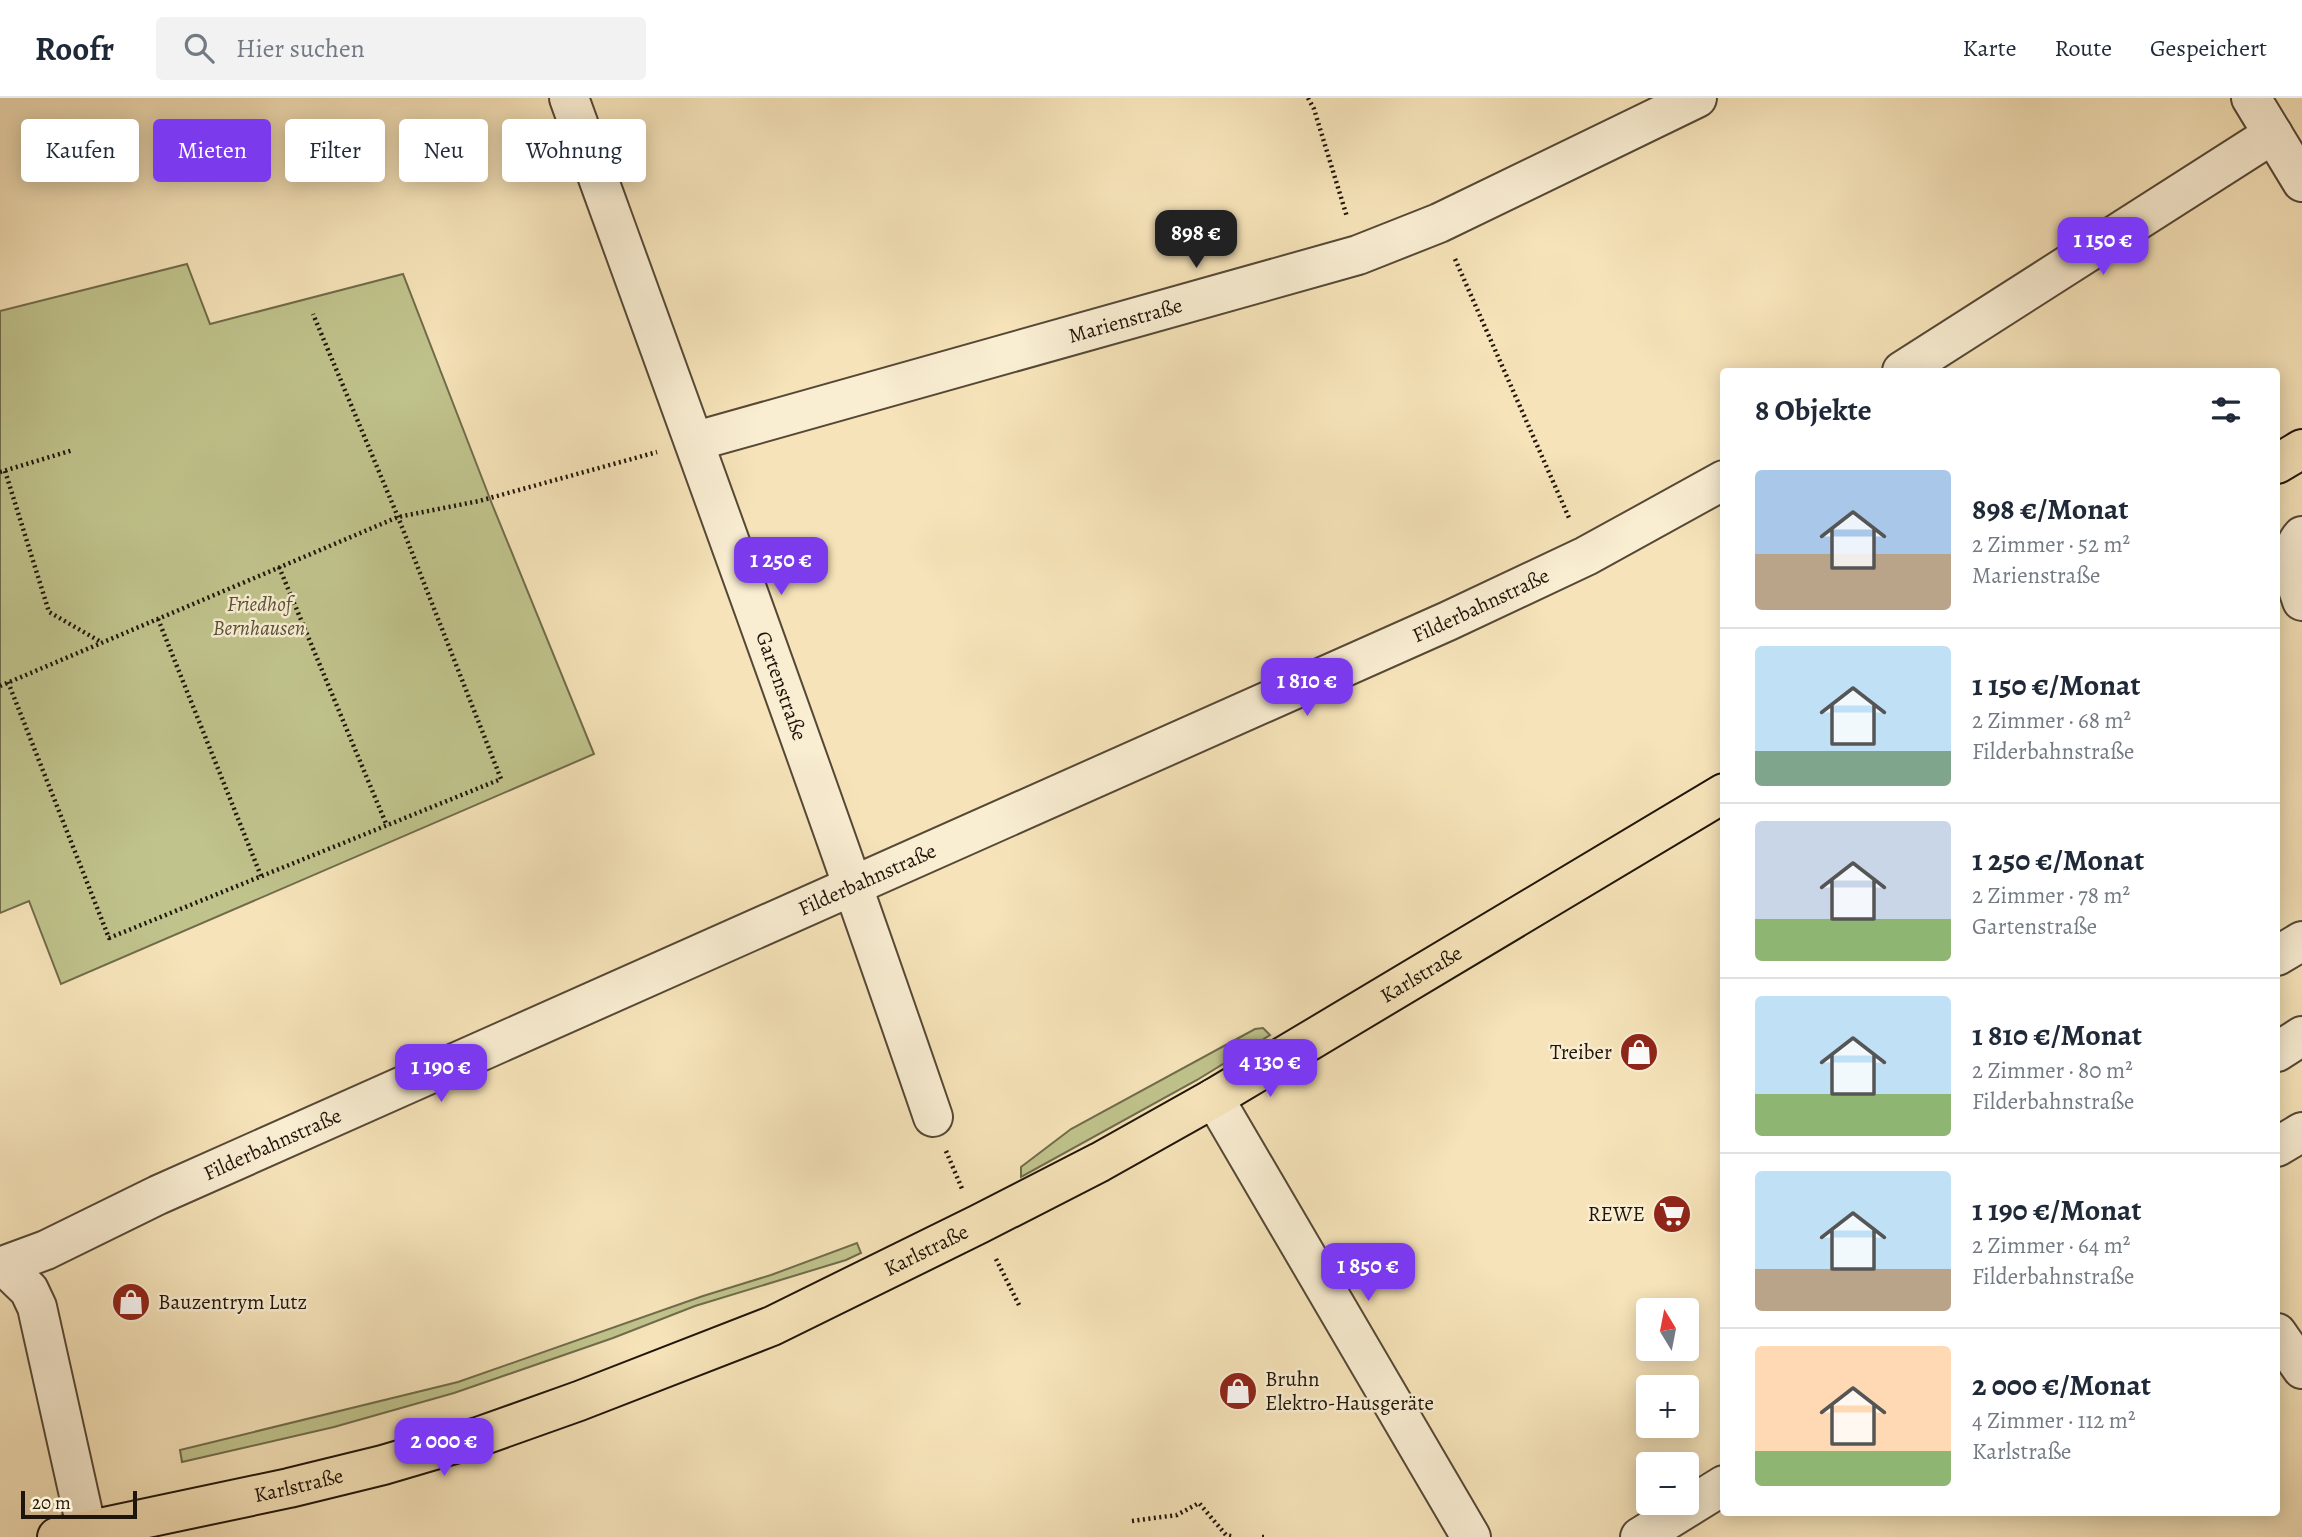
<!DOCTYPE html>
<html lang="de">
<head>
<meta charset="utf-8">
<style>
	body { margin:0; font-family:Alegreya,serif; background:#f2f2f3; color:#1f2937; height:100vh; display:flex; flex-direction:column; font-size:26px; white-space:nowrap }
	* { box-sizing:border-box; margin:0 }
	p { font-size:23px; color:#747a83 }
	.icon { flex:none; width:38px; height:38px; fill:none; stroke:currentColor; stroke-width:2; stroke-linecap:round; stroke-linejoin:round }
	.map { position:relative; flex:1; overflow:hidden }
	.panel { position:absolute; left:1720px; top:270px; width:560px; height:1148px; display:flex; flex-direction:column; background:#fff; border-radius:7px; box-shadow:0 4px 18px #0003 }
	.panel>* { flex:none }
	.hud { position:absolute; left:21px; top:21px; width:665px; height:63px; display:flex; gap:14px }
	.needle { width:46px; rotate:350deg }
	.buttons { position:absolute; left:1636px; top:1200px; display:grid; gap:14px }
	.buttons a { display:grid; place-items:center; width:63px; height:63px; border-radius:7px; background:#fff; box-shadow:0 4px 18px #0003; font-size:35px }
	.scale { position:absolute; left:21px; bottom:18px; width:116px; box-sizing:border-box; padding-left:7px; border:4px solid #20150a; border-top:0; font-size:19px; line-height:24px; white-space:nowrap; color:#20150a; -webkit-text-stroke:5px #f9edd2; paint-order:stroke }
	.price { position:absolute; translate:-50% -60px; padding:0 16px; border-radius:14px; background:#7c3aed; color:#fff; font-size:23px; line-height:46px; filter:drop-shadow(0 2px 4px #0008) }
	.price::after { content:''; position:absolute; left:50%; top:42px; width:21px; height:16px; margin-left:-10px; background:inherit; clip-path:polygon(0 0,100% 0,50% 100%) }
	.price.on { background:#222; color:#fff }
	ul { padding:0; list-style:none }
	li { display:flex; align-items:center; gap:21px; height:175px; padding:0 35px }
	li+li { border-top:2px solid #e0e1e3 }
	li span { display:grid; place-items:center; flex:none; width:196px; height:140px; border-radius:7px; color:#555 }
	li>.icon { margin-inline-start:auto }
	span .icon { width:84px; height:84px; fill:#fffc; stroke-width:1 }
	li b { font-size:30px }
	h2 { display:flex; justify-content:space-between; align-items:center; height:84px; padding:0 35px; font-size:30px }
	.tag { padding:0 24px; border-radius:7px; background:#fff; box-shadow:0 4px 18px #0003; font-size:24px; line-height:63px }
	.tag.on { background:#7c3aed; color:#fff }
	header { display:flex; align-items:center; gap:42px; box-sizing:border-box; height:98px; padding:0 35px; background:#fff; border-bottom:2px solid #e0e1e3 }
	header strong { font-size:33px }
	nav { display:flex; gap:38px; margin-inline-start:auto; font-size:24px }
	.search { width:490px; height:63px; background:#f2f2f3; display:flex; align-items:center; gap:18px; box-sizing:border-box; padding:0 24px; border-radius:7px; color:#747a83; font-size:26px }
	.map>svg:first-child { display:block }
	.green { fill:#c0c38c; stroke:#706c4b; stroke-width:2 }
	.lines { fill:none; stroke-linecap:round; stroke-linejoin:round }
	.minor-casing { stroke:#564836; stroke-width:42 }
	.major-casing { stroke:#20150a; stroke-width:42 }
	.path { stroke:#20150a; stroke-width:4.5; stroke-dasharray:2 3.5; stroke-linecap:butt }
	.minor { stroke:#f9edd2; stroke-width:38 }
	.major { stroke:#f6e3b9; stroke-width:38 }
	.labels { text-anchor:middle; stroke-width:5; stroke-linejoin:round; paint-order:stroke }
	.street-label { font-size:21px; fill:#20150a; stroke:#f9edd2 }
	.park-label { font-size:21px; font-style:italic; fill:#585238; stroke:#f9edd2 }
	.poi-label { font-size:21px; fill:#20150a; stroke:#f9edd2; text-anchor:end }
</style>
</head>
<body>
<header>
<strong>Roofr</strong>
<div class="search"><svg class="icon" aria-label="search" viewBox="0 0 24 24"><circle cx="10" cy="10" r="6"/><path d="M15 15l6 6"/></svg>Hier suchen</div>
<nav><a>Karte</a><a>Route</a><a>Gespeichert</a></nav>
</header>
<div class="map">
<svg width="2302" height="1439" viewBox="0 0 2302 1439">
	<rect width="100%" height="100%" fill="#f6e3b9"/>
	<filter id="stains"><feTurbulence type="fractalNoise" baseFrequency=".00286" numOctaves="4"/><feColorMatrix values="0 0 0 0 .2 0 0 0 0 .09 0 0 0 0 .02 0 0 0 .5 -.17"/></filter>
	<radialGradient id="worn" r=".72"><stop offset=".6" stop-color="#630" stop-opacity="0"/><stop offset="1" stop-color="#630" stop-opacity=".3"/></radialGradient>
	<g class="green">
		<path d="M187,166L210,226L403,176L492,406L594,656L61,886L29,803L0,815V213Z"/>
		<path d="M1263,930L1270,937L1197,982L1021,1079V1069L1071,1031L1255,931Z"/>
		<path d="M857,1145L861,1155L846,1162L695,1208L613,1240L454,1295L334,1329L182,1364L180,1352L458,1284L703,1198L771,1177Z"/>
	</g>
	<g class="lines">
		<defs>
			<g id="minor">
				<path id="s1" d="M569,0C692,339 816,678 933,1019"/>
				<path d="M2251,0L2302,84"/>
				<path d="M1902,273L2273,36"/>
				<path id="s2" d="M696,343L1358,157L1439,125L1697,0"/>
				<path d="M2302,438C2287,454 2295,484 2302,503"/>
				<path d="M2277,858L2302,843"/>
				<path d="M2277,954L2302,938"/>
				<path d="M1214,1000L1471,1439"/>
				<path d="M2277,1049L2302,1034"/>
				<path d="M4,1168L29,1192L37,1209L87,1433"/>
				<path id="s3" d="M0,1169L46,1152L158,1097L1448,523L1586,458L1724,382"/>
				<path d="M2277,1235L2302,1271"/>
				<path d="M1640,1439L1724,1387"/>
			</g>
			<g id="major">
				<path d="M2277,366L2302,351"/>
				<path id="s4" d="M57,1439L289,1390L383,1367L478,1339L579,1303L772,1228L979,1126L1100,1064L1214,1000L1724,695"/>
			</g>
		</defs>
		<use href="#minor" class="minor-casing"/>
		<use href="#major" class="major-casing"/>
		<g class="path">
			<path d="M1308,0L1314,11L1347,119"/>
			<path d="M1455,161L1570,422"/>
			<path d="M5,373L49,514L101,544"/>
			<path d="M0,374L73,352"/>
			<path d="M279,469L387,728"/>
			<path d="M158,521L261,778"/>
			<path d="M8,584L109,840L501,681L398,419L313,216"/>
			<path d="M0,588L398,419L479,403L657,354"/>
			<path d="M946,1053L963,1093"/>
			<path d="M996,1161L1019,1207"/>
			<path d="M1132,1423L1177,1417L1199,1405L1226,1437L1234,1439"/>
			<path d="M1262,1439H1265"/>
		</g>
		<use href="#minor" class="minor"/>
		<use href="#major" class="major"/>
	</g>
	<defs>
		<symbol id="shop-disc" viewBox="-11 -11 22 22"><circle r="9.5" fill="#8f2418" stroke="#f9edd2"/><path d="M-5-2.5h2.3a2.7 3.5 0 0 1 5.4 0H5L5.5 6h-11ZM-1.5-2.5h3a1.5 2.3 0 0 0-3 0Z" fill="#fff"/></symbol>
		<symbol id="supermarket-disc" viewBox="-11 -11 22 22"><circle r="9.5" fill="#8f2418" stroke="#f9edd2"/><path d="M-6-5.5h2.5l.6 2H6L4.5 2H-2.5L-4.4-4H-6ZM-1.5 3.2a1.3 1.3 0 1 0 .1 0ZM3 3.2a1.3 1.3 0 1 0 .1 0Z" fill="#fff"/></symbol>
	</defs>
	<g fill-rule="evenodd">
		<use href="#shop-disc" x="1617" y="932" width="44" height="44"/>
		<use href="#supermarket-disc" x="1650" y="1094" width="44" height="44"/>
		<use href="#shop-disc" x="109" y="1182" width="44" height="44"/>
		<use href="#shop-disc" x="1216" y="1271" width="44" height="44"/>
	</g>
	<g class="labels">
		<g class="street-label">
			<text dy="7" stroke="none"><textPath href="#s2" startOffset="446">Marienstraße</textPath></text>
			<text dy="7" stroke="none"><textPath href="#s3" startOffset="1622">Filderbahnstraße</textPath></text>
			<text dy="7" stroke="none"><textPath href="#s1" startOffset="625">Gartenstraße</textPath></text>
			<text dy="7" stroke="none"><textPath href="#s3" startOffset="950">Filderbahnstraße</textPath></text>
			<text dy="7" stroke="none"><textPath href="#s4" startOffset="1486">Karlstraße</textPath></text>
			<text dy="7" stroke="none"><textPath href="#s3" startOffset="299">Filderbahnstraße</textPath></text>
			<text dy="7" stroke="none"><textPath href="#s4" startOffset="919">Karlstraße</textPath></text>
			<text dy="7" stroke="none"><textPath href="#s4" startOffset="247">Karlstraße</textPath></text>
		</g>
		<g class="park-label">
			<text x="259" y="513">Friedhof<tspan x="259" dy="24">Bernhausen</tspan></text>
		</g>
		<g class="poi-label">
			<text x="1612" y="961">Treiber</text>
			<text x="1645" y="1123">REWE</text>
			<text x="158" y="1211" text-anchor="start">Bauzentrym Lutz</text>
			<text x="1265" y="1288" text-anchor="start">Bruhn<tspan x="1265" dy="24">Elektro-Hausgeräte</tspan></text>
		</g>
	</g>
	<rect width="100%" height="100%" filter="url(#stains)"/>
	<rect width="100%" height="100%" fill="url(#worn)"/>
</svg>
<div class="buttons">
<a><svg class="needle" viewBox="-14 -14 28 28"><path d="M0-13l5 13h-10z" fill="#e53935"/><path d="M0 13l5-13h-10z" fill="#747a83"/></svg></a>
<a>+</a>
<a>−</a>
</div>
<div class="scale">20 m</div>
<b class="price on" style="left:1196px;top:172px">898 €</b>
<b class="price" style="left:2103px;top:179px">1 150 €</b>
<b class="price" style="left:781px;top:499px">1 250 €</b>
<b class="price" style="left:1307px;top:620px">1 810 €</b>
<b class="price" style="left:1270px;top:1001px">4 130 €</b>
<b class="price" style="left:441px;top:1006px">1 190 €</b>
<b class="price" style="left:1368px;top:1205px">1 850 €</b>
<b class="price" style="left:444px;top:1380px">2 000 €</b>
<div class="hud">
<a class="tag">Kaufen</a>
<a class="tag on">Mieten</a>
<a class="tag">Filter</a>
<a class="tag">Neu</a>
<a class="tag">Wohnung</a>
</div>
<section class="panel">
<h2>8 Objekte<svg class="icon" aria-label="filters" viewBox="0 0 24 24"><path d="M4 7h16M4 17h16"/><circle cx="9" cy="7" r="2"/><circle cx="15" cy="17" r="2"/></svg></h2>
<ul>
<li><span style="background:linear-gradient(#a9c7e8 60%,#b9a48a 0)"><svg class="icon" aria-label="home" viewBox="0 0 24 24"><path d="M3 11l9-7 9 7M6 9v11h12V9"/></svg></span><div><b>898 €/Monat</b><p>2 Zimmer · 52 m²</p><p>Marienstraße</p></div></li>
<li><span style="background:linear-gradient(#bfe0f5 75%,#7fa58c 0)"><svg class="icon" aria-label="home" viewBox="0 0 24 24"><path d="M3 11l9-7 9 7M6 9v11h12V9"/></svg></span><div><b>1 150 €/Monat</b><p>2 Zimmer · 68 m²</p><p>Filderbahnstraße</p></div></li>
<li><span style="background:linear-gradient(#c9d6e8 70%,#8fb573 0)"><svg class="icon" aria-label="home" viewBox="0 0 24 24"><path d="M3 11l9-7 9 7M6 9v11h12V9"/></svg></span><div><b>1 250 €/Monat</b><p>2 Zimmer · 78 m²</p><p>Gartenstraße</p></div></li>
<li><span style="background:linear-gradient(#bfe0f5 70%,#8fb573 0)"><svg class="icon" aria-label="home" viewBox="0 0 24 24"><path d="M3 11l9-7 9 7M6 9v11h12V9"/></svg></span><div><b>1 810 €/Monat</b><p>2 Zimmer · 80 m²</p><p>Filderbahnstraße</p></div></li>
<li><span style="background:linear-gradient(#bfe0f5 70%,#b9a48a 0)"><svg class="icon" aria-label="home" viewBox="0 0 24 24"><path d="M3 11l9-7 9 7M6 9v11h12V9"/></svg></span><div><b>1 190 €/Monat</b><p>2 Zimmer · 64 m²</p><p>Filderbahnstraße</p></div></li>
<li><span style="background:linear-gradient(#ffd9b3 75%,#8fb573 0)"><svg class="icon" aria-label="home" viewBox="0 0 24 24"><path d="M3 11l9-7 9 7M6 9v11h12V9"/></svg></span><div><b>2 000 €/Monat</b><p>4 Zimmer · 112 m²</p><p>Karlstraße</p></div></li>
</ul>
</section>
</div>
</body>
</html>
